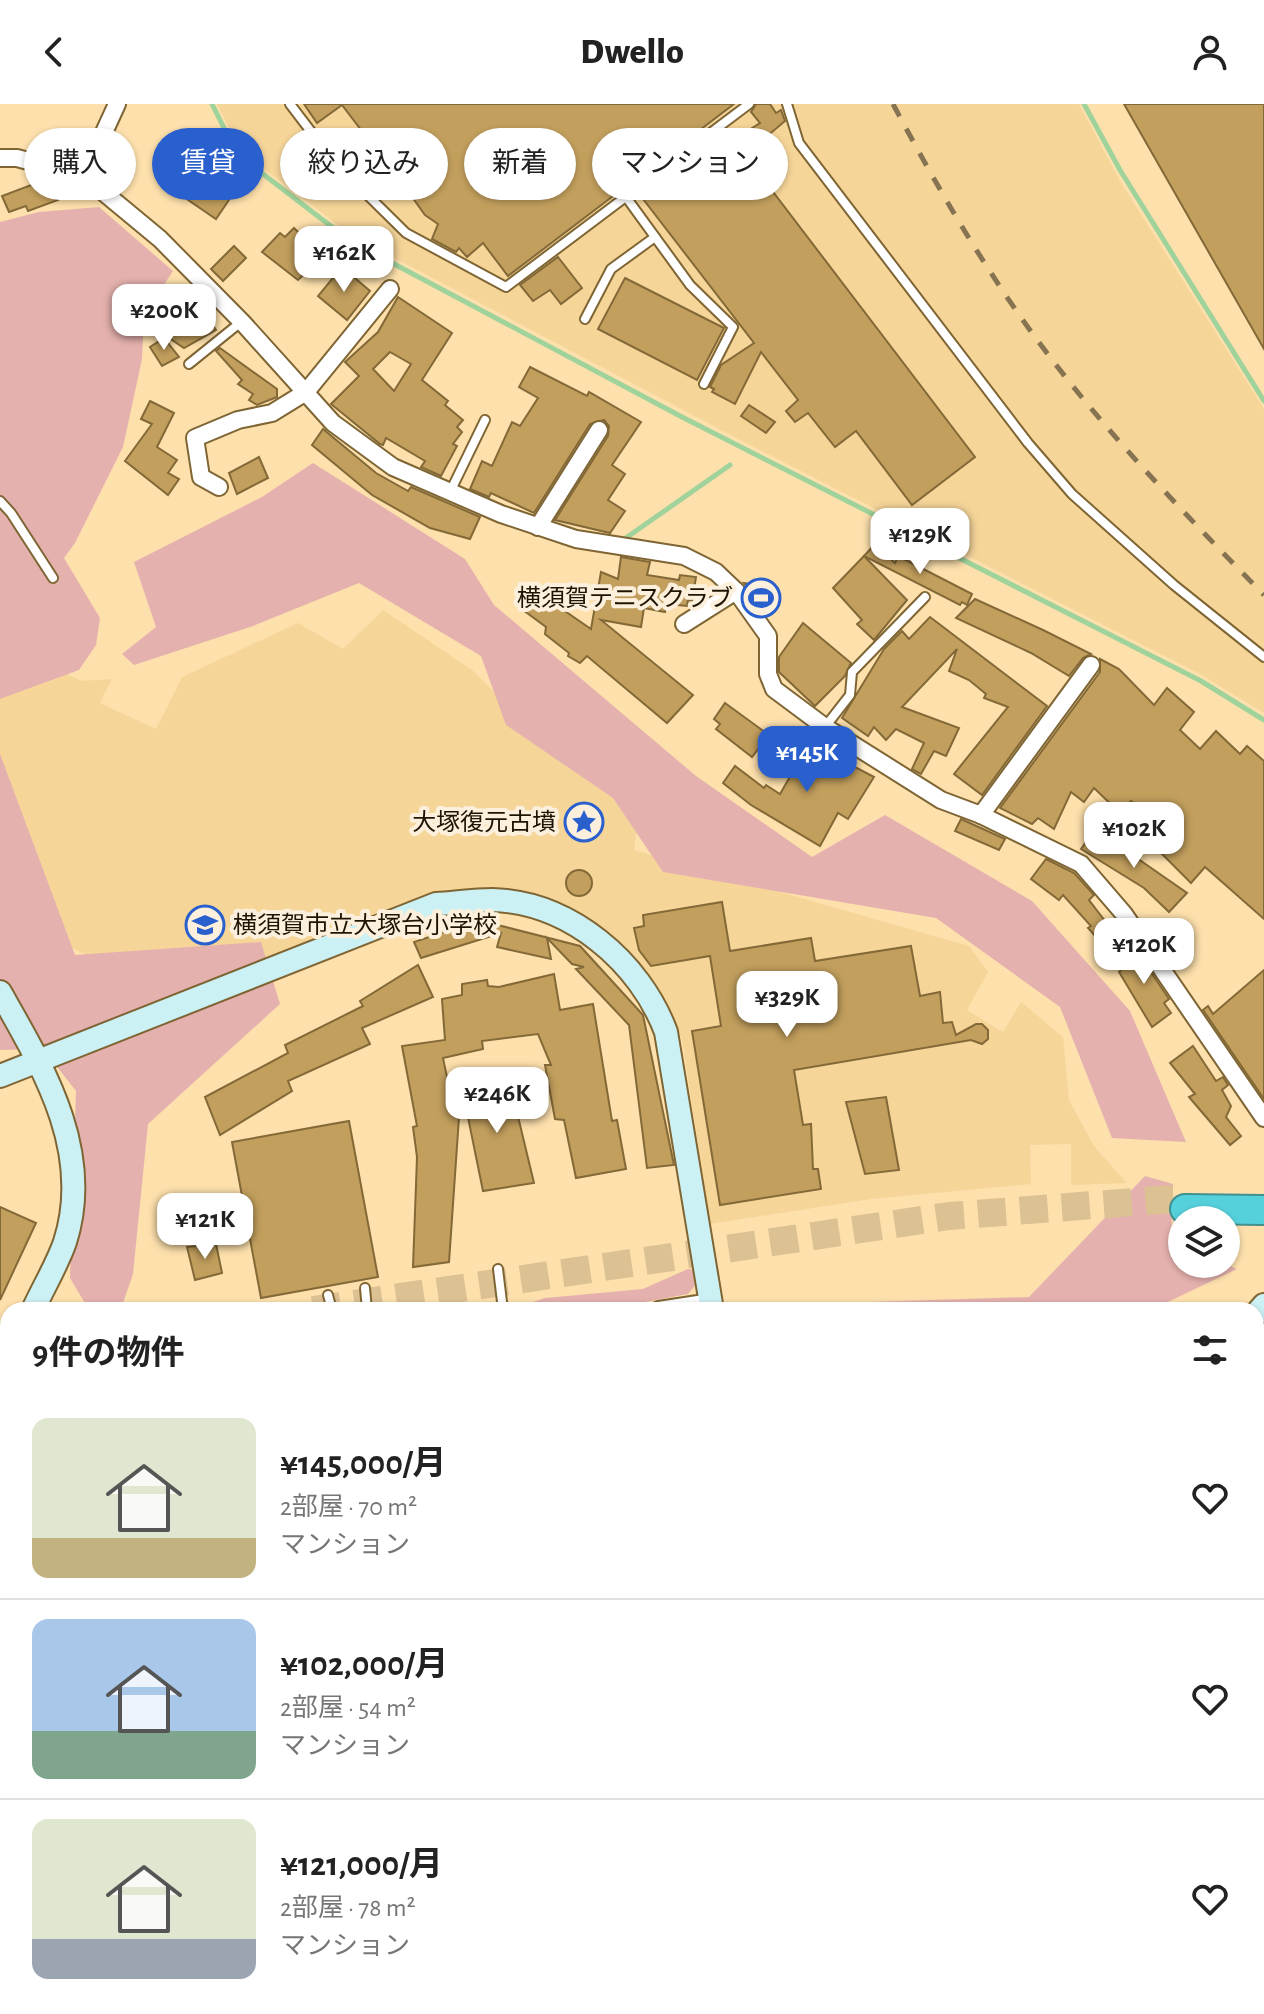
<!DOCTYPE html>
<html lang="ja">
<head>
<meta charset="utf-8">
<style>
	body { margin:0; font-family:"Alegreya Sans","Noto Sans JP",sans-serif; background:#f6f6f6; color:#222; height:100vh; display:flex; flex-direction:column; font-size:30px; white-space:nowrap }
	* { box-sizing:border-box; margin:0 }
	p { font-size:26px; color:#767676 }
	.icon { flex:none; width:44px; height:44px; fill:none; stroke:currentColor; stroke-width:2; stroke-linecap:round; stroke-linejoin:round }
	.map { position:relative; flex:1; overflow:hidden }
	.details { position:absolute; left:0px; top:1198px; width:1264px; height:712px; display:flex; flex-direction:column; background:#fff; border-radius:24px 24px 0 0; box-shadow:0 2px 6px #0004 }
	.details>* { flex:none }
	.top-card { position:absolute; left:24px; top:24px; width:800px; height:72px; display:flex; gap:16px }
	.controls { position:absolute; left:1168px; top:1102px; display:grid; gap:16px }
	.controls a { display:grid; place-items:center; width:72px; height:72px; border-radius:50%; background:#fff; box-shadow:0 2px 6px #0004; font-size:40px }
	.price { position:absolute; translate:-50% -68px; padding:0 18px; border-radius:16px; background:#fff; color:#222; font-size:26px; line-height:52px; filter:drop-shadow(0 2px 4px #0008) }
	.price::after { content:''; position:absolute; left:50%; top:48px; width:24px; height:18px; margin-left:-12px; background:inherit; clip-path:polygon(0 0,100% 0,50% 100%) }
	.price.selected { background:#2a60ce; color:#fff }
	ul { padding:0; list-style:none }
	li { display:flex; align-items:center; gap:24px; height:200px; padding:0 32px }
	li+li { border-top:2px solid #e0e0e0 }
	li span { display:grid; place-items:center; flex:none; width:224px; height:160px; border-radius:16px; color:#555 }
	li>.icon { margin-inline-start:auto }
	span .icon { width:96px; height:96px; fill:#fffc; stroke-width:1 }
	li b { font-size:34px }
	h2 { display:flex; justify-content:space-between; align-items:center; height:96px; padding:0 32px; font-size:34px }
	.chip { padding:0 28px; border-radius:36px; background:#fff; box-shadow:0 2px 6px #0004; font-size:28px; line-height:72px }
	.chip.selected { background:#2a60ce; color:#fff }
	header { display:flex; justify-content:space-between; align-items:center; height:104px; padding:0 32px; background:#fff; font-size:36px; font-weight:800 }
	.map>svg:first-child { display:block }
	.built { fill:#f6d599 }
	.green { fill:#e5b1ae }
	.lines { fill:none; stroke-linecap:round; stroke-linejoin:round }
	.stream { stroke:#a0d39b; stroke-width:5 }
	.building { fill:#c29f5d; stroke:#836937; stroke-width:2; fill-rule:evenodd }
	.highway-tunnel { stroke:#dcc192; stroke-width:28; stroke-dasharray:28 14; stroke-linecap:butt }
	.lane-casing { stroke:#7e6533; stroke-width:12 }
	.street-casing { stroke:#7e6533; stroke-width:20 }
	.secondary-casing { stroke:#7e6533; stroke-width:26 }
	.highway-casing { stroke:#428f8f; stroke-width:32 }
	.lane { stroke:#fff; stroke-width:8 }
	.street { stroke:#fff; stroke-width:16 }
	.secondary { stroke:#ccf1f4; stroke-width:22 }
	.highway { stroke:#55d1db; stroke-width:28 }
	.rail { stroke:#867351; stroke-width:5; stroke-dasharray:14 14; stroke-linecap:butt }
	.labels { text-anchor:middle; stroke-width:8; stroke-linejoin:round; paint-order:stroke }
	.poi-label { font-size:24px; fill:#1e1402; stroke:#fcf0dc; text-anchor:end }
</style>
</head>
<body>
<header><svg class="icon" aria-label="back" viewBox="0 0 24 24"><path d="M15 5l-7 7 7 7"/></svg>Dwello<svg class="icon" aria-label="person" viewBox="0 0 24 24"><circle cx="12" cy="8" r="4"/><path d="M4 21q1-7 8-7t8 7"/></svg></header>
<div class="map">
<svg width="1264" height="1910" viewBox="0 0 1264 1910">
	<rect width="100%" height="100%" fill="#fde0ac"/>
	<g class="built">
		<path d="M217,0H1079L1120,77L1264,305V609L1200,570L742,337L351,131L240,46Z"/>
		<path d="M383,506L472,566L538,631L642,685L634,746L969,842L988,868L967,906L1003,928L1021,898L1063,933L1069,996L1094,1042L1127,1079L1071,1081V1040L1030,1041L1031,1080L871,1095L710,1120L682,935L635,852L569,804L502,788L450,786L126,908L114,864L57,837L0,676V587L59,566L81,577L112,575L100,599L156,625L182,573L298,519L343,545Z"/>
	</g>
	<g class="green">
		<path d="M99,103L173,167L144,211L142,255L123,343L75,439L64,454L100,514L96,541L79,566L0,595V118L39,108Z"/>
		<path d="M313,359L465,455L494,501L696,672L812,753L885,711L1032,797L1130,907L1186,1038L1112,1034L1060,903L936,814L663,768L613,694L506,621L481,552L359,479L253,522L134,561L122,550L156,523L134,458L262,393Z"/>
		<path d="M0,650L75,851L261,838L280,900L148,1020L133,1170L123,1199L86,1201L70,1174L76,987L43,945L0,946Z"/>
		<path d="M1145,1072L1173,1080L1171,1130L1182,1136V1160H1226L1237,1165L1151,1206H776L775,1201L1029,1193Z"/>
		<path d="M688,1165L694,1166L697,1179L688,1190L602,1206H509L545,1194L643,1185Z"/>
		<path d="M1264,1467V1576L1256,1580V1469Z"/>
		<path d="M621,1902H821L814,1910H619Z"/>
	</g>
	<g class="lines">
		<g class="stream">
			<path d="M212,0L237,50L349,136L682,313L1201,577L1264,616"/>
			<path d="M1084,0L1120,66L1264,297"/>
			<path d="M623,436L730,361"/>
		</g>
	</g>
	<g class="building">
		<path d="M304,0H734L508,172L483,139L467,153L459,144L456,148L432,135L438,120L425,111L402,79L382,94L370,79L367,81L355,67L370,55L366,49L374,43L342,1L317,19Z"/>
		<path d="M756,0H770L776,9L781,6L785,17L745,51L975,353L912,401L856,327L835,343L808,309L795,318L786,307L798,296L761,248L735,300L712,288L714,285L710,283L721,261L754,239L640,91L726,26L733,36L760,19L751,8Z"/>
		<path d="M1124,0H1264V245Z"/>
		<path d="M176,48L235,87L216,115L159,76Z"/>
		<path d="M47,75L58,96L28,107L26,102L9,108L2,92Z"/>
		<path d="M294,124L314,143L305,153L314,161L298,176L262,148L280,129L285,133Z"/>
		<path d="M234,142L246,154L223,177L211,165Z"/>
		<path d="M558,153L582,184L561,200L550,186L533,197L520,181Z"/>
		<path d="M342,163L370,187L347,216L318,192Z"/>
		<path d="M625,174L724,224L697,276L598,225Z"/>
		<path d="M192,191L216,226L184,244L147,219Z"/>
		<path d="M398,193L452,229L422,276L448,297L445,301L463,316L457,323L462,328L453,340L457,342L441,372L421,363L425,357L386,334L383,341L380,340L331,300L359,272L345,258L378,228ZM390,248L411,260L394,287L373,265Z"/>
		<path d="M164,234L179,253L162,262L150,243Z"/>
		<path d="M220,244L277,285V293L257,301L249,296L253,290L238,280L242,276L216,247Z"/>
		<path d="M530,263L587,292L589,288L641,318L612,361L625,370L608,396L625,407L610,429L555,416L608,332L609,322L604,316L590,320L534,409L491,389L489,393L470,385L482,357L492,362L512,318L520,322L538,294L519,283Z"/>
		<path d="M150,297L174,309L157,343L177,356L168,369L179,375L168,391L125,357L152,320L141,315Z"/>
		<path d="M749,301L775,318L766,329L741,312Z"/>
		<path d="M323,325L376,369L408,387L411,383L480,413L470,435L430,424L372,391L312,341Z"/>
		<path d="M259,353L268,374L237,390L229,369Z"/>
		<path d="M875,440L895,459L898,452L972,490L967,501L962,498L960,501L864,452Z"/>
		<path d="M864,452L907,496L874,536L857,520L862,516L833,484Z"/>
		<path d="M621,453L650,458L647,471L679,476L680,471L696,473L692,497L688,496L687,502L667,500L665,508L644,504L641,523L601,516L693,591L667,619L587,552L580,559L568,552L569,549L545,530L546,523L519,503L533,485L591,525L601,468L618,475Z"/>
		<path d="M744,479L763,482L779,500L766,511Z"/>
		<path d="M975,495L1043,526L1091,550L1083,554L1069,572L1031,549L956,514Z"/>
		<path d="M930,513L1047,602L982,691L954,670L1008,603L984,594L986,590L969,576L949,567L957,545L902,603L959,624L946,652L934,647L921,670L912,665L924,639L896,625L886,636L874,623L868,632L842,614L884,545L902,527L909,535Z"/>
		<path d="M803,519L851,559L845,572L815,602L779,568V553Z"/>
		<path d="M1100,555L1119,565L1154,601L1167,584L1194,608L1180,626L1200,645L1216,627L1240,650L1247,642L1264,657V815L1205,763L1191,779L1162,750L1170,741L1163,734L1169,729L1131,697L1120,709L1094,684L1084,698L1071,688L1054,725L1038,714L1032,720L1000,704L1100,568Z"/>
		<path d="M725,599L769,631L752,653L716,625L720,620L714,615Z"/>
		<path d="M813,641L874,673L848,715L838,709L820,742L751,701L723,679L735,662L764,684L766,681L780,690L799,657L802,659Z"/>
		<path d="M961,715L1005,735L999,746L955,727Z"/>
		<path d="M1094,727L1121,743L1187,789L1169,808L1144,784L1081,745Z"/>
		<path d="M1046,755L1074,769L1094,791L1089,796L1125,843L1117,849L1107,838L1103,841L1088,824L1091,822L1063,791L1059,796L1031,775Z"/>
		<circle cx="579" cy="779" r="13"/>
		<path d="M722,798L730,847L811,834L815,857L911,842L920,892L940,888L943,919L952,918L956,931L976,920H982L988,926V935L982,940L971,936L794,966L803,1021L811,1020L813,1065H818L821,1085L720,1101L692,927L721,922L710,852L651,862L639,846L634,824L644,822L643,811Z"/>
		<path d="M489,813L490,819L580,842L643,911L674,1061L647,1064L629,921L576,865L584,863L572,860L547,834L551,855L497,843L501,829L421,854L414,838Z"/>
		<path d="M1131,839L1169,895L1164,899L1171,909L1152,923L1119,868L1126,862L1116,851Z"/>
		<path d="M418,861L433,893L362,924L370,940L288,977L292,987L220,1031L205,993L288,949L285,941L363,902L360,897Z"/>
		<path d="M1264,866V995L1203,906L1208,902L1213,910Z"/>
		<path d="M554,870L560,906L593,900L612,1017L617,1016L626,1065L576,1074L564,1016L555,1015L545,961H551L538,930L482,937L483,945L443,954L450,987L461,984L449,1158L413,1163L417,1053L413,1023L417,1022L402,942L445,936L442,895L462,891V880L487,876L488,882L499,883Z"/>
		<path d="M1193,942L1216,977L1223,973L1228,981L1222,986L1231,1002L1226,1013L1241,1032L1230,1041L1189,993L1195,990L1170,959Z"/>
		<path d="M508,971L534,1079L483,1087L462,984Z"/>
		<path d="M886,993L899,1066L865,1070L846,998Z"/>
		<path d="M349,1017L378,1173L261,1194L232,1038Z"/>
		<path d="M0,1103L36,1119L0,1196Z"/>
		<path d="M216,1140L222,1169L195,1176L187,1143Z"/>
	</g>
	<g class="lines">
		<path class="highway-tunnel" d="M313,1206L949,1112L1186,1094"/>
		<defs>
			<g id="lane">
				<path d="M290,0L335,59L406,129L506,183L749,0"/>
				<path d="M787,0L799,39L1028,339L1072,390L1174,481L1264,553"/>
				<path d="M626,93L690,181L733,223L704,280"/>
				<path d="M585,215L611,165L655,133"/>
				<path d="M189,260L241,218"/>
				<path d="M450,388L485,316"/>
				<path d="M0,397L11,409L53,474"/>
				<path d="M825,623L850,591L852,568L925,493"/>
				<path d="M498,1165L503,1206"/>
				<path d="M365,1184L367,1206"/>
				<path d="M328,1191L332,1206"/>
			</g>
			<g id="street">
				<path d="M0,54H17L84,72L160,135L242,218L333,319L393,363L501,410L576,435L684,452L716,468L736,487L768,532V570L774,585L825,623L941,696L981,711L1081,760L1124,810L1264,1014"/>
				<path d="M84,72L117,0"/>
				<path d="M219,383L201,373L195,334L238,316L272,309L306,288L390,185"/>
				<path d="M538,423L599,326"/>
				<path d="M684,520L736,487"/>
				<path d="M981,711L1091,561"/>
				<path d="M659,1206L711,1198"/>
				<path d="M1256,1236L1264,1247"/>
				<path d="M1256,1328L1264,1323"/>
				<path d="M1256,1420L1264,1418"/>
				<path d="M0,1424L8,1407"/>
				<path d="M0,1584L8,1587"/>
				<path d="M1256,1699L1264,1702"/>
				<path d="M0,1702L8,1706"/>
				<path d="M1256,1789L1264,1792"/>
				<path d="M0,1815L8,1819"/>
				<path d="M1256,1880L1264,1883"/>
				<path d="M1046,1902L1072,1910"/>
				<path d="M137,1910L140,1902"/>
				<path d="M312,1910L314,1902"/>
				<path d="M462,1910L467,1902"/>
				<path d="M886,1910L895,1902"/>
			</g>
			<g id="secondary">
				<path d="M0,888C43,964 94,1047 65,1138C57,1161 43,1184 33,1206"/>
				<path d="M0,972L436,800C454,799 474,796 492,796C570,798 640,858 666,928L712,1206"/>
				<path d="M1256,1210L1264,1201"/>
				<path d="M0,1279L8,1261"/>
				<path d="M0,1464L8,1468"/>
				<path d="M567,1910L573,1902"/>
			</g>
			<path id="highway" d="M1185,1105L1264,1106"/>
		</defs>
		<use href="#lane" class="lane-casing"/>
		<use href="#street" class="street-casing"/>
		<use href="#secondary" class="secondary-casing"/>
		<use href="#highway" class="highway-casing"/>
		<use href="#lane" class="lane"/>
		<use href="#street" class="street"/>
		<use href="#secondary" class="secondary"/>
		<use href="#highway" class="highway"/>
		<path class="rail" d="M893,0C936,81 981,159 1035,233C1103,326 1184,409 1264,491"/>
	</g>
	<defs>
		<symbol id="stadium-ring" viewBox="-11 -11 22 22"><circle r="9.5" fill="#fcf0dc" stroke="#2a60ce" stroke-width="1.5"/><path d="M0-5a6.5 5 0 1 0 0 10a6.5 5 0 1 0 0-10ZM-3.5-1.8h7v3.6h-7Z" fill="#2a60ce"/></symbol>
		<symbol id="sight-ring" viewBox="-11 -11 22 22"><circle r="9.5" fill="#fcf0dc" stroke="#2a60ce" stroke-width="1.5"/><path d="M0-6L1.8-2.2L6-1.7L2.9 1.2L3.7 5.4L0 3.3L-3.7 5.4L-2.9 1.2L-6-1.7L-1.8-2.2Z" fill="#2a60ce"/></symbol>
		<symbol id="school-ring" viewBox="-11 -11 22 22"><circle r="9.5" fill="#fcf0dc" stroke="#2a60ce" stroke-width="1.5"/><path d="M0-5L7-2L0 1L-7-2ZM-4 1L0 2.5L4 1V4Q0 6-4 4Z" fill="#2a60ce"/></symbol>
	</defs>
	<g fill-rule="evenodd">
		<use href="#stadium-ring" x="739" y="472" width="44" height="44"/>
		<use href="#sight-ring" x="562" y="696" width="44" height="44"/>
		<use href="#school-ring" x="183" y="799" width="44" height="44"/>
	</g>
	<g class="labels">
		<g class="poi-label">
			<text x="733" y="502">横須賀テニスクラブ</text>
			<text x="556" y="726">大塚復元古墳</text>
			<text x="233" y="829" text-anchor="start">横須賀市立大塚台小学校</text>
		</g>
	</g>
</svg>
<div class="controls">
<a><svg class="icon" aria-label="layers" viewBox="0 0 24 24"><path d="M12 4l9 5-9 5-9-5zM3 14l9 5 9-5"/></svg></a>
</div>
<b class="price" style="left:344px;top:190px">¥162K</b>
<b class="price" style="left:164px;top:248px">¥200K</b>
<b class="price" style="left:920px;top:472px">¥129K</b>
<b class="price selected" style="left:807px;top:690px">¥145K</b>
<b class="price" style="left:1134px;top:766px">¥102K</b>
<b class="price" style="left:1144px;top:882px">¥120K</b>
<b class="price" style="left:787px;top:935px">¥329K</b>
<b class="price" style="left:497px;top:1031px">¥246K</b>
<b class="price" style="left:205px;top:1157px">¥121K</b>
<div class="top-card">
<a class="chip">購入</a>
<a class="chip selected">賃貸</a>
<a class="chip">絞り込み</a>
<a class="chip">新着</a>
<a class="chip">マンション</a>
</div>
<section class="details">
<h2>9件の物件<svg class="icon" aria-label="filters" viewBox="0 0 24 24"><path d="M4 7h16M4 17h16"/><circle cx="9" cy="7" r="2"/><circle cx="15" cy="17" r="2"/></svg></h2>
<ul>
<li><span style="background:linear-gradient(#dfe7d0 75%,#c2b280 0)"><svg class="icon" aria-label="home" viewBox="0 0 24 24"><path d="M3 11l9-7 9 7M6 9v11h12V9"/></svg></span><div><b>¥145,000/月</b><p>2部屋 · 70 m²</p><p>マンション</p></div><svg class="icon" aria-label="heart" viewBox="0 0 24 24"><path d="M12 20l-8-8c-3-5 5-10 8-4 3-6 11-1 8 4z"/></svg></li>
<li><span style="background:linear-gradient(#a9c7e8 70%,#7fa58c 0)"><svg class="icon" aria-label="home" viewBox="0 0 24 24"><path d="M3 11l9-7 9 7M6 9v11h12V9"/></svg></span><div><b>¥102,000/月</b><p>2部屋 · 54 m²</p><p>マンション</p></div><svg class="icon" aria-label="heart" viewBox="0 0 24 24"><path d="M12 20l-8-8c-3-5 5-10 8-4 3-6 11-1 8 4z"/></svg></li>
<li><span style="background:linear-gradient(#dfe7d0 75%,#9aa5b1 0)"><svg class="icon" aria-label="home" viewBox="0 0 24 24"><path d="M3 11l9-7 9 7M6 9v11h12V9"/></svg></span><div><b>¥121,000/月</b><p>2部屋 · 78 m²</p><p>マンション</p></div><svg class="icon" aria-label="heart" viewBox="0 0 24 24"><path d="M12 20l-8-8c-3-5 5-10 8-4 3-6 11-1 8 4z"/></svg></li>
</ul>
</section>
</div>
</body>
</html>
